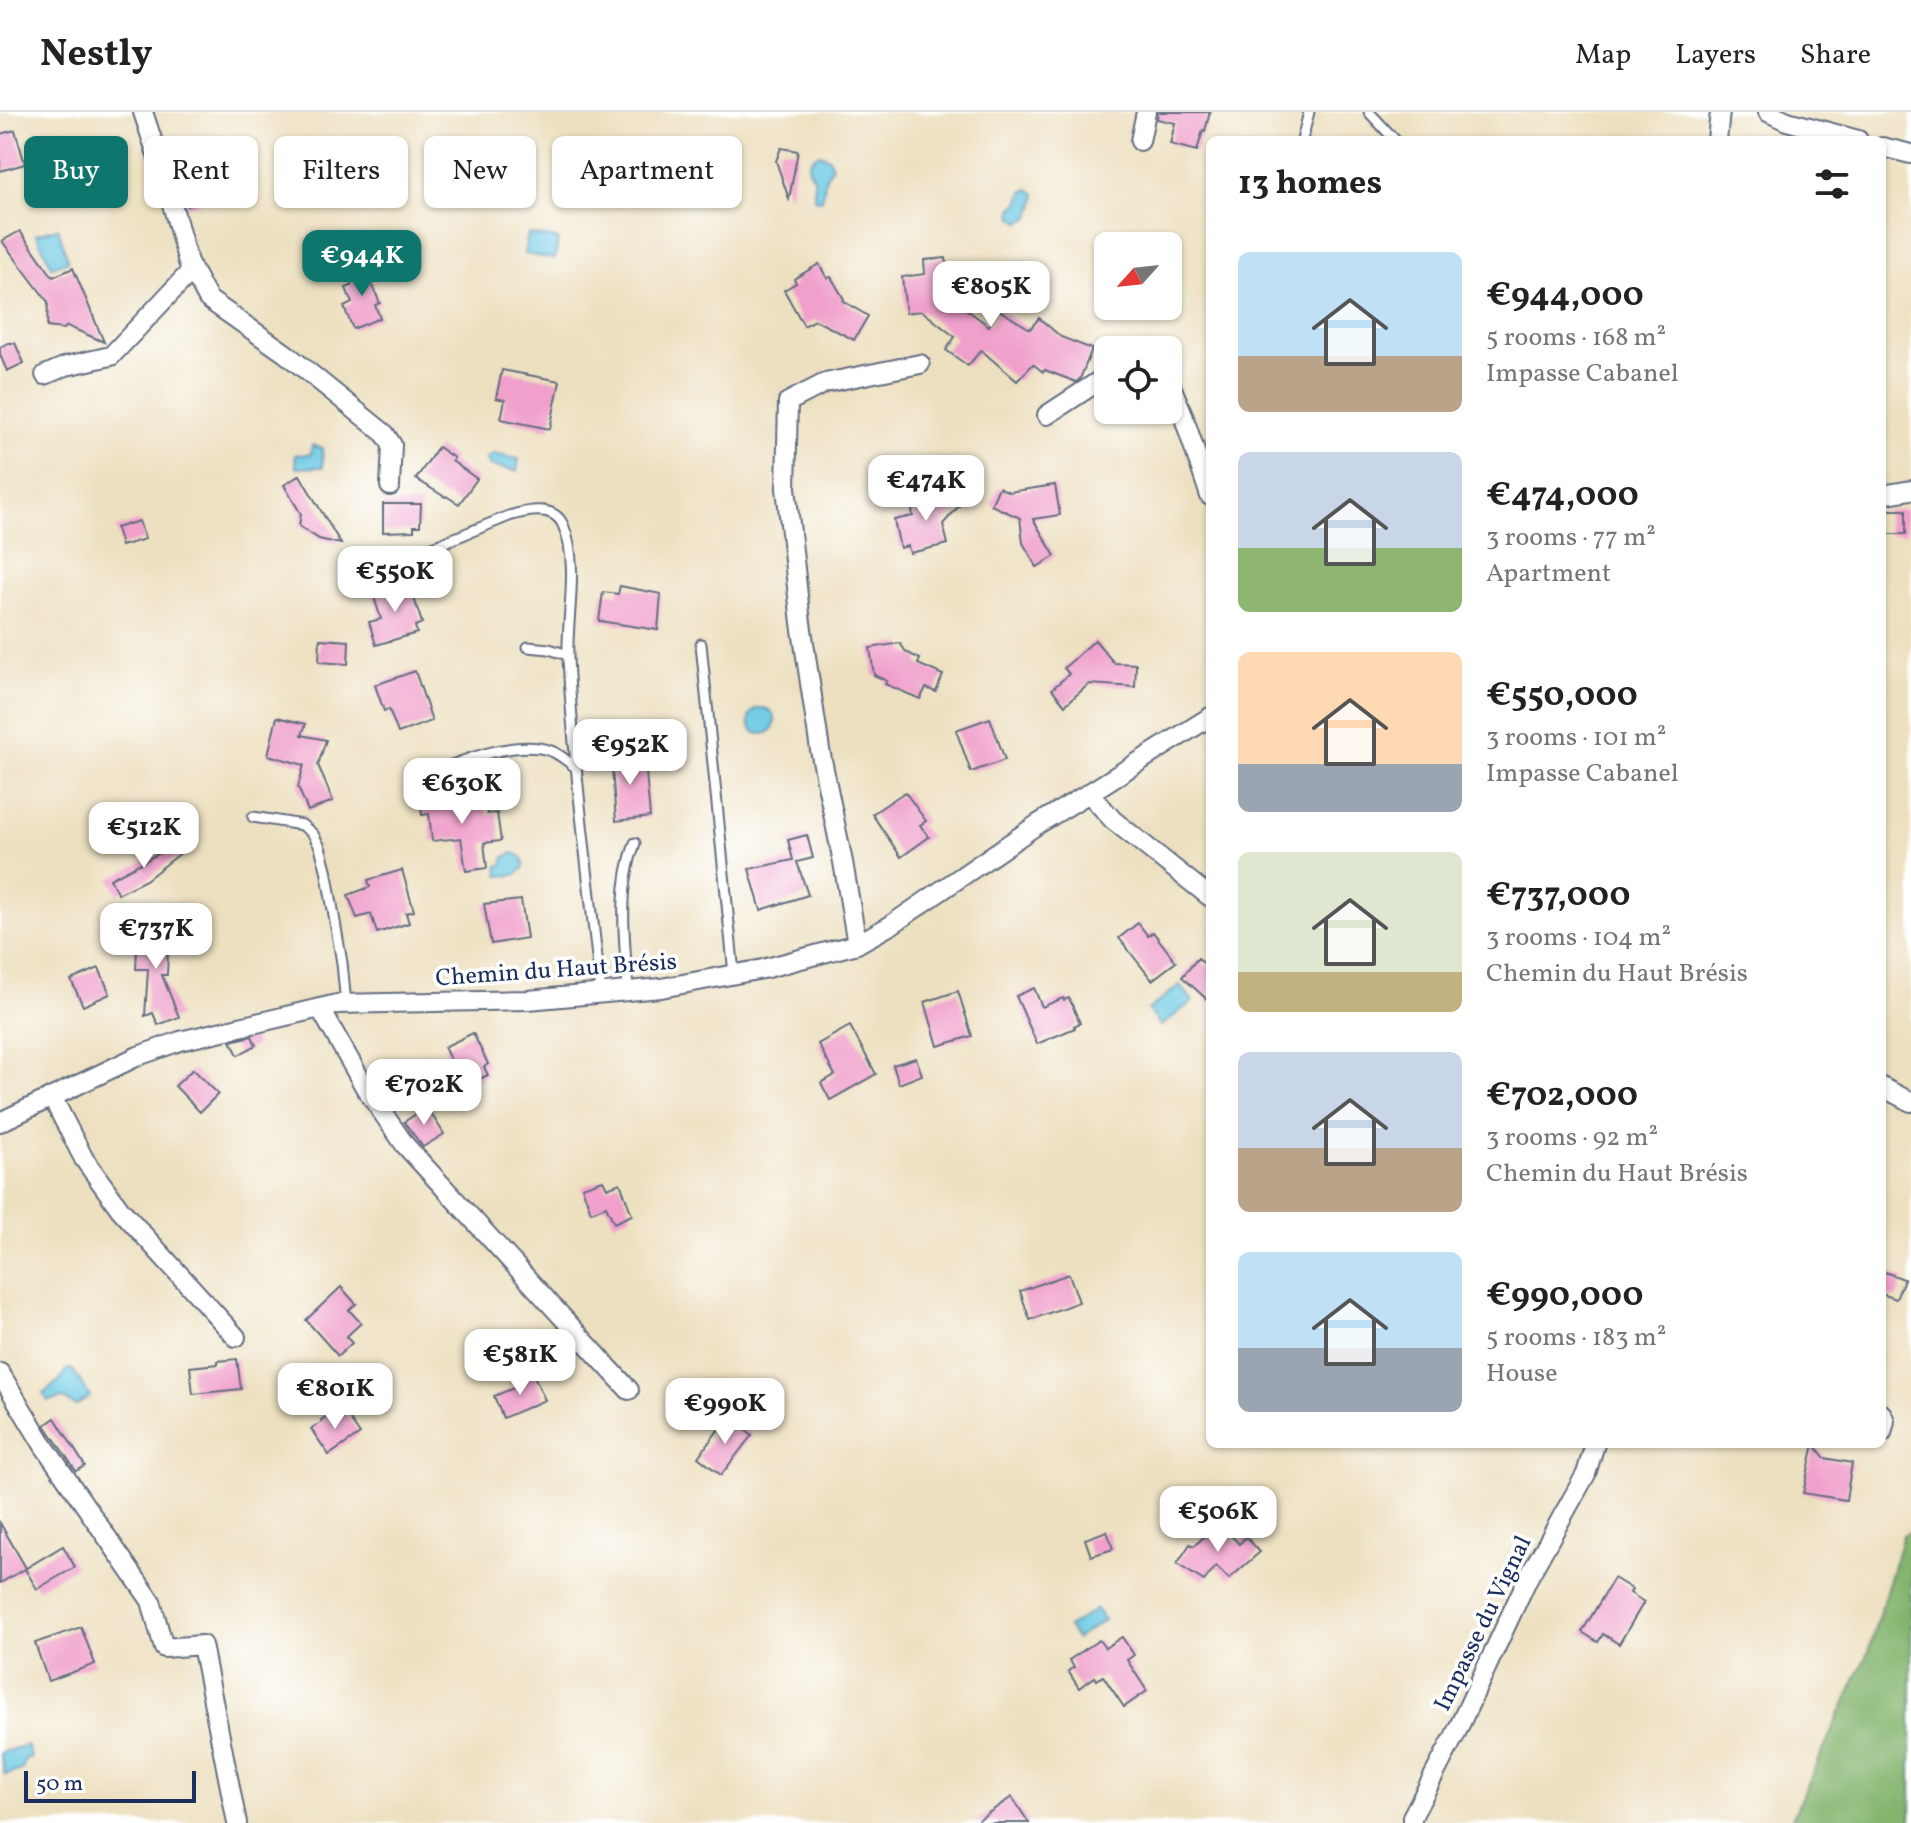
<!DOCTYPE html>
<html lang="en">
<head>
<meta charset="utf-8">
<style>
	body { margin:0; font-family:Vollkorn,serif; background:#f6f6f6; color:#222; height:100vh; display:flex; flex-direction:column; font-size:30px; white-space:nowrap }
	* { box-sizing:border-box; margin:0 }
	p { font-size:26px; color:#767676 }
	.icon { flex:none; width:44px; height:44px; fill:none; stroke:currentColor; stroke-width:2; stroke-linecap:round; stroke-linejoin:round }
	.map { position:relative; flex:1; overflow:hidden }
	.panel { position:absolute; left:1206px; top:24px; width:680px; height:1312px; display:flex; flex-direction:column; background:#fff; border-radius:12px; box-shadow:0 2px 6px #0004 }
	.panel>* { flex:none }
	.guide { position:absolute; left:24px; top:24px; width:760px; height:72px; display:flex; gap:16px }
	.needle { width:52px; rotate:243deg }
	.fabs { position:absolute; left:1094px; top:120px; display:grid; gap:16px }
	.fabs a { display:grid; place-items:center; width:88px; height:88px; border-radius:12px; background:#fff; box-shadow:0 2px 6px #0004; font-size:40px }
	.scale { position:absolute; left:24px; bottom:20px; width:172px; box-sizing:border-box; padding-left:8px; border:4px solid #1b2f5e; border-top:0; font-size:22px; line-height:28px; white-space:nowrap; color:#1b2f5e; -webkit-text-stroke:6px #fff; paint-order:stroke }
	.price { position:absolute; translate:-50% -68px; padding:0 18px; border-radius:16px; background:#fff; color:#222; font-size:26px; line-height:52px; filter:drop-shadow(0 2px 4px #0008) }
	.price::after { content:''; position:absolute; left:50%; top:48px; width:24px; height:18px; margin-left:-12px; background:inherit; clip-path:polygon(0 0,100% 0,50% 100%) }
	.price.active { background:#0f766e; color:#fff }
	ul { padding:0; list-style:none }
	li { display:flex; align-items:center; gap:24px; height:200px; padding:0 32px }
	li span { display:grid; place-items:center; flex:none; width:224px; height:160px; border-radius:12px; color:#555 }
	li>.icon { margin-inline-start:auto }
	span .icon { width:96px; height:96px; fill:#fffc; stroke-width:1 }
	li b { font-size:34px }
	h2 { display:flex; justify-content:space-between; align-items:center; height:96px; padding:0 32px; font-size:34px }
	.chip { padding:0 28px; border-radius:12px; background:#fff; box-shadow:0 2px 6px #0004; font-size:28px; line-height:72px }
	.chip.active { background:#0f766e; color:#fff }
	header { display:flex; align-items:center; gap:48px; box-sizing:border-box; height:112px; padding:0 40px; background:#fff; border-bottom:2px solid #e0e0e0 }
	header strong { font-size:38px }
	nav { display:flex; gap:44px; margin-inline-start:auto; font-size:28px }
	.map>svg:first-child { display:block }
	.forest { fill:#84b56e; stroke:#507266; stroke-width:2 }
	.water { fill:#64c6e2; stroke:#407aa0; stroke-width:2 }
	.building { fill:#f0a0cb }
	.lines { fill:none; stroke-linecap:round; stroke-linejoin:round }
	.lane-casing { stroke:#646d80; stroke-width:13 }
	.street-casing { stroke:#646d80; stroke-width:22 }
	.lane { stroke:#fff; stroke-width:9 }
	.street { stroke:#fff; stroke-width:18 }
	.labels { text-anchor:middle; stroke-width:7; stroke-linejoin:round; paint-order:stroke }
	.street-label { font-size:24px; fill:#1b2f5e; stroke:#fff }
</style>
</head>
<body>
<header>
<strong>Nestly</strong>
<nav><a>Map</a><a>Layers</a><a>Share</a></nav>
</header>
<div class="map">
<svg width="1911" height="1711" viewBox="0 0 1911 1711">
	<rect width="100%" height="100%" fill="#fff"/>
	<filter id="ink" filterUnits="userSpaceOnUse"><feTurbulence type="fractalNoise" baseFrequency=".0125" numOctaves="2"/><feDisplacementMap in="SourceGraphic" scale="16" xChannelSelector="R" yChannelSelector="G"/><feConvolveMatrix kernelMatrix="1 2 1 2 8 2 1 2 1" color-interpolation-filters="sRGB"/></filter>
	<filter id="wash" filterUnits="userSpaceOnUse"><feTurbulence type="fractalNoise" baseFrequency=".006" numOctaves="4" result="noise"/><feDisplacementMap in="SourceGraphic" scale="32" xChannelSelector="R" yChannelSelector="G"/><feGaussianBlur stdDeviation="1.8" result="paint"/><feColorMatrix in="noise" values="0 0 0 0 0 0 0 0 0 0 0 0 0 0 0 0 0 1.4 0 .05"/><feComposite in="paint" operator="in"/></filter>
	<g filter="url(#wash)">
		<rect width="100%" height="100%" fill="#ede0c0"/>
		<path class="forest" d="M1911,1419V1711H1790L1868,1540L1903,1423Z"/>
		<g class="water">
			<path d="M820,42L829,46L832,55L826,65L822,88L814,87V65C805,56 807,46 820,42Z"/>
			<path d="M1029,77L1036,82L1035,92L1029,106L1020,110L1013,105L1012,97L1019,91L1023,80Z"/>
			<path d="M58,116L68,149L52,155L36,122Z"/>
			<path d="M528,122L558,127L555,147L524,142Z"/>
			<path d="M312,333L322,336L323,355L296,356L295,343L311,342Z"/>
			<path d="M493,342L519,347L517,359L490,354L486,347Z"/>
			<circle cx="762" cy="609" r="13"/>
			<path d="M512,741C521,742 526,748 523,757L515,763L499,764L498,753H503L505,745Z"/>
			<path d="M1180,873L1193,889L1161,914L1148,898Z"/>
			<path d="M70,1257L73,1258L90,1285L75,1294L63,1286L48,1289L43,1282L60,1268L66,1258Z"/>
			<path d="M1096,1497L1104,1508L1076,1527L1068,1515Z"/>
			<path d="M27,1633L31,1645L25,1647L22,1658L5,1663L0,1641Z"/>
		</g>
		<g id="blocks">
			<g class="building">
				<path d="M1158,0H1210L1205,19L1203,18L1197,39L1170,32L1175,11L1157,7Z"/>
				<path d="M15,18L25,52L0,59V22Z"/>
				<path d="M781,36L798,39L789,87L776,49Z"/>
				<path d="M206,48L209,58L216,56L222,75L202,82L204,89L187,94L175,58Z"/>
				<path d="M20,119L53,165L73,156L104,230L67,214L64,217L47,215L48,190L2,129Z"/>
				<path d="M946,146L947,154L954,153L959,192L989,214L999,198L1030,217L1039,206L1061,225L1092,237L1080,267L1076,270L1045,258L1043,260L1033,252L1017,269L981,238L968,254L946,238L955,225L922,199L906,201L902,165L925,162L924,148Z"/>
				<path d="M356,152L373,155L370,168L380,191L375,193L380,206L353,217L344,195L352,191L346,176L351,174Z"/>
				<path d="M819,152L827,166L831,165L844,187L843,189L868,204L854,228L815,208L804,214L784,178L796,171L794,167Z"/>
				<path d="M8,231H15L24,251L7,259L0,243V235Z"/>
				<path d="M502,258L560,269L550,317L501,307L505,288L496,286Z"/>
				<path d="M438,335L454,346L452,349L477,367L459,392L446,384L445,385L416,367Z"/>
				<path d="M300,363L305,372L341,432L319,427L299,414L301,402L284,373Z"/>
				<path d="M1055,373L1060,403L1033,407L1055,444L1037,455L1023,431L1020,406L991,393L999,375L1009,380Z"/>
				<path d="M939,376L959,394L943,412L948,432L910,441L908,434L900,436L894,408L913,404L911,392L929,387Z"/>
				<path d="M383,392H421L420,414H414V419L383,420Z"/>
				<path d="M1887,398H1906V422H1888Z"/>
				<path d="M139,409L145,427L121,434L116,416Z"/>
				<path d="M409,470L422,511L415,514L417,521L376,533L369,510L381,507L373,482Z"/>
				<path d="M620,474L661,482L658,518L599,509L603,480L618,482Z"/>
				<path d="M320,527L349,529L348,552L319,550Z"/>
				<path d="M1095,528L1114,551L1136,552L1135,575L1089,572L1065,593L1052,577L1069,562L1064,556Z"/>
				<path d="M900,531L906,540L920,547L918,552L943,563L936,580L926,576L920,587L885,572L887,569L874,563L870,536Z"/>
				<path d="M415,559L432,609L398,621L389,597L384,599L375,573Z"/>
				<path d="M277,605L306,612L302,623L326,628L318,653L333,689L308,699L298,675L304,653L268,643Z"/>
				<path d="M990,606L1005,648L971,660L956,618Z"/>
				<path d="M637,641L638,651L645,650L650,705L616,709L611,643Z"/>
				<path d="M440,678L442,693L485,688L487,702L497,701L501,729L484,731L487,756L466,759L461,726L432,729L429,702L422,703L419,680Z"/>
				<path d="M905,680L926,709L920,713L929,725L901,745L872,702Z"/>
				<path d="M807,723L813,746L797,750L808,783L761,798L749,757L793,748L788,728Z"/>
				<path d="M177,732L182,740L146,768L118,782L110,767Z"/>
				<path d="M402,758L414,799L406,801L409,811L377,821L371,802L357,806L348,783L370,775L368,768Z"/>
				<path d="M521,788L527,826L491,832L484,792Z"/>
				<path d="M1138,811L1148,824L1153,820L1176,850L1152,868L1119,826Z"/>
				<path d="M138,813L169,814L167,863H162L179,905L158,913L153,901L145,904L148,857H136Z"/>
				<path d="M1198,846L1210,857V890L1182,865Z"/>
				<path d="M99,856L110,882L83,894L71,868Z"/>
				<path d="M1034,876L1042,895L1063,886L1064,888L1069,886L1080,911L1074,914L1075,916L1037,932L1016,884Z"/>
				<path d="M958,879L972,924L938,934L925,890Z"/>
				<path d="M850,914L876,962L830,988L821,971L835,963L818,932Z"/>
				<path d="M473,921L488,952L484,955L488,963L463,975L444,935Z"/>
				<path d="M252,924L256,933L238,943L231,929Z"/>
				<path d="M916,946L922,963L899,972L893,953Z"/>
				<path d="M193,957L218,982L200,1000L175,974Z"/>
				<path d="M427,995L444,1022L423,1035L404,1010Z"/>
				<path d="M603,1068L607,1076L620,1071L632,1103L614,1111L606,1094L591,1100L582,1075Z"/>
				<path d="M1882,1159L1904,1167L1896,1187L1882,1182Z"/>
				<path d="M1069,1162L1079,1190L1030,1208L1020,1179Z"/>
				<path d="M341,1175L356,1192L349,1198L361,1211L346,1225L352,1231L338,1244L306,1208Z"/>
				<path d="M237,1247L241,1277L193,1282L190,1255L218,1252V1249Z"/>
				<path d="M533,1262L545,1288L503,1306L494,1284L519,1274L517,1268Z"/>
				<path d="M341,1295L360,1322L329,1343L311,1317L322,1310L321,1308Z"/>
				<path d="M55,1306L85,1354L76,1359L45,1313Z"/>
				<path d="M732,1306L752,1323L721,1363L698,1345L725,1309L728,1311Z"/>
				<path d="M1814,1332L1825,1346L1852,1351L1846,1388L1803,1381Z"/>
				<path d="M0,1411L26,1456L63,1434L75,1455L37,1477L25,1457L0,1471Z"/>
				<path d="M1219,1411L1239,1432L1246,1425L1260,1440L1229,1467L1216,1454L1204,1469L1177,1452L1190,1432L1194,1434Z"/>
				<path d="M1107,1419L1113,1437L1091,1444L1085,1427Z"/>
				<path d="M1614,1466L1632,1477L1630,1481L1644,1490L1619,1532L1603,1522L1598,1530L1582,1520Z"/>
				<path d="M81,1515L95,1552L48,1569L35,1531Z"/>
				<path d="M1122,1525L1134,1543L1127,1548L1147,1579L1124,1595L1103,1564L1097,1568L1095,1565L1079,1576L1068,1559L1074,1555L1069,1548L1099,1528L1105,1536Z"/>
				<path d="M1012,1685L1029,1711H974Z"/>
			</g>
		</g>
	</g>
	<g filter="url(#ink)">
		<use href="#blocks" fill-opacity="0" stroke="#646d80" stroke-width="2"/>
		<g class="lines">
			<defs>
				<g id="lane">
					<path d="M1369,0L1395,28"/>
					<path d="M1302,28L1309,0"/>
					<path d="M374,459L509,404C526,399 554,392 563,413C580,451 566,507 568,547C574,659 589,770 601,882"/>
					<path d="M701,532L734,862"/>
					<path d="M528,535L549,537L568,543"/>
					<path d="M435,660C465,647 519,627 551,639C560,642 569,651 577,656"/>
					<path d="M253,705L302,713L313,722L320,735L326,757L342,851L346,892"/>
					<path d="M628,879C625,829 617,779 635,731"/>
				</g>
				<g id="street">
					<path d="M143,0L166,70L188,150L208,187L285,241L385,322L392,333L390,374"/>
					<path d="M1768,0L1787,9L1858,28"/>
					<path d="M1717,28L1720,0"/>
					<path d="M1140,29L1146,0"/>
					<path d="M1882,35L1911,42"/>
					<path d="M45,263L66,254L111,244L192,158"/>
					<path d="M1168,267L1182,300L1210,384"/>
					<path d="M1047,303L1108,263"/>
					<path d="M1882,383L1911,378"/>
					<path d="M1089,681L1113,708L1210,785"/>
					<path d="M857,832L843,750L820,638L801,511L786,376L788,290L825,271L920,252"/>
					<path d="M320,896L366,977L405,1033L629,1278"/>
					<path d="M1882,975L1911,990"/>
					<path d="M52,985L84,1047L120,1097L236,1225"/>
					<path d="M0,1010L138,944L180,929L337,892L528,888L661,876L763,857L857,832L891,813L1038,712L1089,681L1210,605"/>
					<path d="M0,1261L44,1334L151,1489L164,1536L202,1533L237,1711"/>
					<path d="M1882,1302L1885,1309L1882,1321"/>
					<path d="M1412,1711V1705L1455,1623L1528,1466L1586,1362L1595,1332"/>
				</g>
			</defs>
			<use href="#lane" class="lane-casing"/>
			<use href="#street" class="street-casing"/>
			<use href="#lane" class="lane"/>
			<use href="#street" class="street"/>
		</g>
	</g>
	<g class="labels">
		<g class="street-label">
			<text transform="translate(556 857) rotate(-4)" y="8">Chemin du Haut Brésis</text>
			<text transform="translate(1482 1511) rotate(-64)" y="8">Impasse du Vignal</text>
		</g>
	</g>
</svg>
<div class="fabs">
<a><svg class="needle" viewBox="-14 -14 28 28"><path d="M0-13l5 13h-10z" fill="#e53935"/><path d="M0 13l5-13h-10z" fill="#767676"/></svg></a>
<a><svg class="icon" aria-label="locate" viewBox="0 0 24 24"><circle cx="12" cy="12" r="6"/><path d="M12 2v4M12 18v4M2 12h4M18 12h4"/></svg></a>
</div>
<div class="scale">50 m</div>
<b class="price active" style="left:362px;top:186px">€944K</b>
<b class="price" style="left:991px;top:217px">€805K</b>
<b class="price" style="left:926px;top:411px">€474K</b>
<b class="price" style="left:395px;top:502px">€550K</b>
<b class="price" style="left:630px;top:675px">€952K</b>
<b class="price" style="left:462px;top:714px">€630K</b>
<b class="price" style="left:144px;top:758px">€512K</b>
<b class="price" style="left:156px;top:859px">€737K</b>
<b class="price" style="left:424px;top:1015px">€702K</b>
<b class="price" style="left:520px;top:1285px">€581K</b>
<b class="price" style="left:335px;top:1319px">€801K</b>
<b class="price" style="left:725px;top:1334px">€990K</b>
<b class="price" style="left:1218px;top:1442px">€506K</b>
<div class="guide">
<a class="chip active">Buy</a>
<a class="chip">Rent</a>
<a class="chip">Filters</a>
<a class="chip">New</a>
<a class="chip">Apartment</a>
</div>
<section class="panel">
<h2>13 homes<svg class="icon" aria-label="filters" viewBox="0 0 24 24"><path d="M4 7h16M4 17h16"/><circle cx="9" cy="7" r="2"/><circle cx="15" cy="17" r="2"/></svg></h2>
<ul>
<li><span style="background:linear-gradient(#bfe0f5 65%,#b9a48a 0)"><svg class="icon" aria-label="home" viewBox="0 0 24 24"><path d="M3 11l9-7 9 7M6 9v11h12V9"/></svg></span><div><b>€944,000</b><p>5 rooms · 168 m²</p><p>Impasse Cabanel</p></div></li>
<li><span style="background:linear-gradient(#c9d6e8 60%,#8fb573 0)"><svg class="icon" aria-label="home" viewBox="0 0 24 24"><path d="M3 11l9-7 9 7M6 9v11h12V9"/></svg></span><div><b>€474,000</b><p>3 rooms · 77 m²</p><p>Apartment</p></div></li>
<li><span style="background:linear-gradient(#ffd9b3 70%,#9aa5b1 0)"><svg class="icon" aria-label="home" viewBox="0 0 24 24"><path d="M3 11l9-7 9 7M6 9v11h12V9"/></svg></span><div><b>€550,000</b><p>3 rooms · 101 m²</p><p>Impasse Cabanel</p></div></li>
<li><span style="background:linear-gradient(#dfe7d0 75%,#c2b280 0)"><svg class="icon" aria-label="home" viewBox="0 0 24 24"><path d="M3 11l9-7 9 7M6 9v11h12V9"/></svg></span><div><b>€737,000</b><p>3 rooms · 104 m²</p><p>Chemin du Haut Brésis</p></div></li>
<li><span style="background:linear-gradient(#c9d6e8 60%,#b9a48a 0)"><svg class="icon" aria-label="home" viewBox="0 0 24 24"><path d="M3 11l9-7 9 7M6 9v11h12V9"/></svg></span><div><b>€702,000</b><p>3 rooms · 92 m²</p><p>Chemin du Haut Brésis</p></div></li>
<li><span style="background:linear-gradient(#bfe0f5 60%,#9aa5b1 0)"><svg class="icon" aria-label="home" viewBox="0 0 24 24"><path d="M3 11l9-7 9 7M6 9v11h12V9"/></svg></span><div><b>€990,000</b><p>5 rooms · 183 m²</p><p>House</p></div></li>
</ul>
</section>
</div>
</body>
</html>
